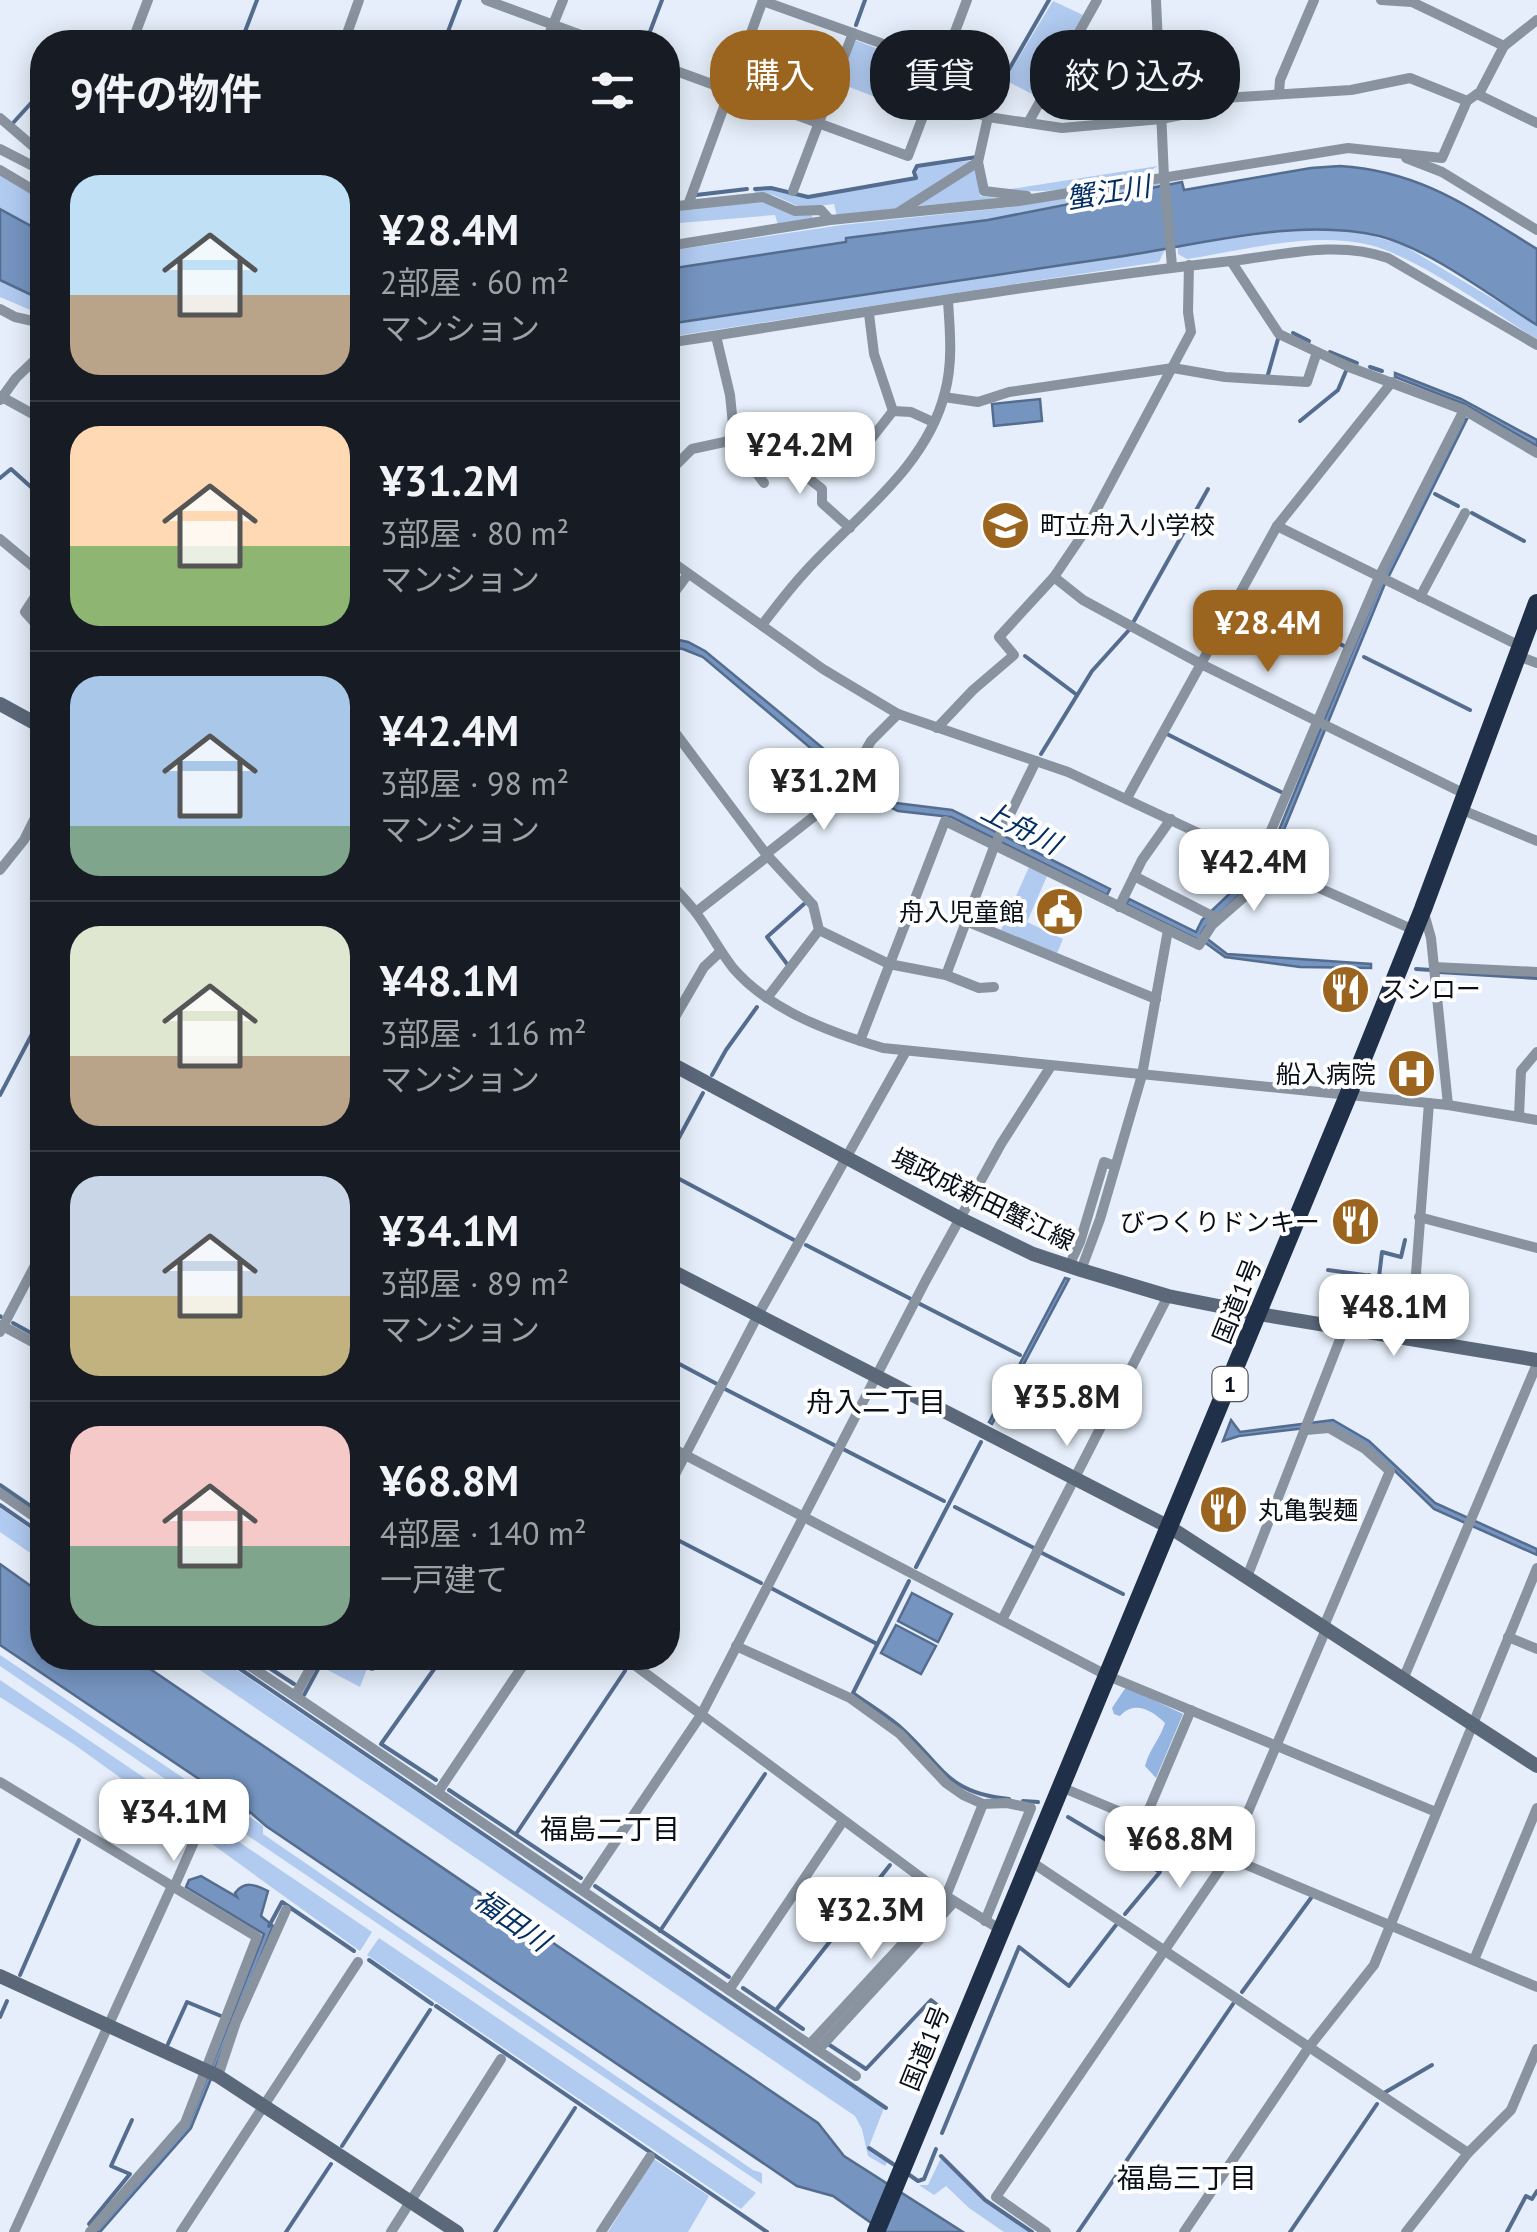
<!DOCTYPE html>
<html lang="ja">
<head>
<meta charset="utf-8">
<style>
	body { margin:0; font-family:"PT Sans","Noto Sans JP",sans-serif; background:#242831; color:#f1f3f6; height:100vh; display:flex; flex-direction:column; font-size:38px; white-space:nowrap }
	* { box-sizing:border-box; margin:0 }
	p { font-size:32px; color:#9ea1a6 }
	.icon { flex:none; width:55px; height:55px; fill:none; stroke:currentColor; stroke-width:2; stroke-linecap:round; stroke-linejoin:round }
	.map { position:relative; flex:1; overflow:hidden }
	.details { position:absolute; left:30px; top:30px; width:650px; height:1640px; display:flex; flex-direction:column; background:#171b24; border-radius:40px; box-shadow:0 5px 25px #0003 }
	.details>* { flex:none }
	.banner { position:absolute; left:710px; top:30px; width:675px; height:90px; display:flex; gap:20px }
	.price { position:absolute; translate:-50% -85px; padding:0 22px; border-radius:20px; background:#fff; color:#222; font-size:32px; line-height:65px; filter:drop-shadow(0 2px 5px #0008) }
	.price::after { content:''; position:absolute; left:50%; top:60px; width:30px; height:22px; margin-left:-15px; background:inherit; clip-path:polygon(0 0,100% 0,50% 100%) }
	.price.current { background:#9b651f; color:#fff }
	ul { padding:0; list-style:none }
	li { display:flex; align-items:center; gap:30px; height:250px; padding:0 40px }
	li+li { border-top:2px solid #363941 }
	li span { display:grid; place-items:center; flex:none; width:280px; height:200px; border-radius:30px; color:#555 }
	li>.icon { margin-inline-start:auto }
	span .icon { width:120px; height:120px; fill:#fffc; stroke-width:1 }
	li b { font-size:42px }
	h2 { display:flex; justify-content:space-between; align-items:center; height:120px; padding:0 40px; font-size:42px }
	.chip { padding:0 35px; border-radius:40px; background:#171b24; box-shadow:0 5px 25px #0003; font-size:35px; line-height:90px }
	.chip.current { background:#9b651f; color:#fff }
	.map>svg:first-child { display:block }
	.green { fill:#b0caf0 }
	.forest { fill:#94b5e2 }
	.water { fill:#7594c0; stroke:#546c8e; stroke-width:2.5 }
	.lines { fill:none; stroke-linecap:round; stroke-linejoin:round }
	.stream { stroke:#546c8e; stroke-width:4 }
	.street { stroke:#89939f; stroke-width:10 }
	.secondary { stroke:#5b687a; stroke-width:14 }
	.highway { stroke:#203048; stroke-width:18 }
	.labels { text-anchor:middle; stroke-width:8; stroke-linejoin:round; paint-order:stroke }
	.shield { fill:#fff; stroke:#52575e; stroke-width:2.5 }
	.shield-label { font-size:22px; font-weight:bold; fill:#080f19 }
	.poi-label { font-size:25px; fill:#080f19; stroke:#fff; text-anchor:start }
	.street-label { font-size:25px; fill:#080f19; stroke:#fff }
	.water-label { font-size:28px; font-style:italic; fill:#042f64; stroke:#fff }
	.neighbourhood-label { font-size:28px; fill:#080f19; stroke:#fff }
</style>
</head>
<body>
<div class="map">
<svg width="1537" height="2232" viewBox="0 0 1537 2232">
	<rect width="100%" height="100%" fill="#e5eefa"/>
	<g class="green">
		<path d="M1053,1L1083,15L1036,96L1005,80Z"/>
		<path d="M855,40L894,55L878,98L839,83Z"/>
		<path d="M976,160L898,209L837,216L834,204L802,208L773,195L755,193L754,190L771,189L808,198L916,179L918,167Z"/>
		<path d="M1158,166C1124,188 1045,194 1004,190Z"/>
		<path d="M975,167L980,196L1006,199L913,206Z"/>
		<path d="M0,174L42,198V232L0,209Z"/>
		<path d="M1158,182L1161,187L1152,190L988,220L847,238V242L668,269V251L842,225L1012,207Z"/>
		<path d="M760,201L812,214L813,220L778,225L775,215L668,224V210Z"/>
		<path d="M1301,229L1354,231L1401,244L1537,325V339C1491,311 1419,258 1370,245C1312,231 1245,250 1187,259L1178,254V246Z"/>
		<path d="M1166,247L1159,262L668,337V324Z"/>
		<path d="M0,280L42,300V315L0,297Z"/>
		<path d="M1029,867L1047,876L1027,922L1063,939L1057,953L1001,930Z"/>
		<path d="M0,1508L42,1537V1561L0,1532Z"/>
		<path d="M0,1655L237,1814L231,1824L0,1666Z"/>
		<path d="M182,1658H219L884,2108L868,2149L887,2162L885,2166L868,2156L862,2129L855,2116Z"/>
		<path d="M327,1658H371L360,1687L322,1667Z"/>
		<path d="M0,1680L372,1932L360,1951L75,1745L0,1697Z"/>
		<path d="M250,1817L263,1826V1834L753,2170L762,2173V2184L241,1831Z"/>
		<path d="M379,1938L756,2193L741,2209L367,1955Z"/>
		<path d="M941,2158L984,2202L1030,2232H1004L969,2208L946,2186L934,2195L919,2185H928Z"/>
		<path d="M654,2159L709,2196L688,2232H608Z"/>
	</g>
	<path class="forest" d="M1126,1687L1183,1714L1156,1778L1145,1766C1149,1750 1160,1739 1165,1723C1152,1710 1134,1700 1120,1716L1114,1714L1112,1708Z"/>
	<g class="water">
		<path d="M1340,166C1421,171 1470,208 1537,249V325C1492,297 1428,248 1379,236C1296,217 1199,245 1117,257C967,279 817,302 668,324V269L846,242V238L988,220L1182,182L1184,190L1311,168Z"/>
		<path d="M0,209L42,232V300L0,280Z"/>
		<path d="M1395,373L1461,399L1537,440V446L1464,404L1395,377Z"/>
		<path d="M1040,399L1042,421L994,426L992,404Z"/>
		<path d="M1461,419H1467L1384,586L1272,859L1264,872L1205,927L1201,934L1227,954L1371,964V968L1300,967L1225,957L1207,944L1126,904L1129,899L1196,932L1202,920L1268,857L1380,584Z"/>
		<path d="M674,639L688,642L705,651L870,787L896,803L952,810L1110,889L1107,895L951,817L898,811L866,795L703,657L683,649L668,647V640Z"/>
		<path d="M1065,1278L1069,1279L1017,1377L1094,1421L1092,1426L1015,1383L992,1424L989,1422Z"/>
		<path d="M1231,1420L1240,1432L1333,1420L1369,1441L1435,1503L1537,1549V1555L1434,1509L1394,1470L1331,1425L1239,1436L1223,1441Z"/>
		<path d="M0,1564L42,1594V1658H134L818,2123L844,2156L963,2232H884L833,2196L797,2186L266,1826L250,1812L245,1817L240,1814L242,1808L0,1645Z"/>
		<path d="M912,1593L952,1614L938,1642L898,1621Z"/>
		<path d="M896,1625L936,1646L921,1674L881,1653Z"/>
		<path d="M201,1876L237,1897L235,1893C244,1881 254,1884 268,1891L261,1916L273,1926L191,2128L100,2232H95L189,2123L264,1934L186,1887L189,1880Z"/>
	</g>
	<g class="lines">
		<g class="stream">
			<path d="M856,25L865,0"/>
			<path d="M100,42L104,38"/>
			<path d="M241,42L257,0"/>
			<path d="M444,42L460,0"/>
			<path d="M646,42L662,0"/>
			<path d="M947,73L996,92L1049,0"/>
			<path d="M13,123L42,91"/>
			<path d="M755,189L771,188L808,197L916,178L914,172L917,166L977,157"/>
			<path d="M696,195L747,189"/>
			<path d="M1293,333L1309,341"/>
			<path d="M1330,352L1357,363"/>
			<path d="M1370,367L1382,371"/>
			<path d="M1267,378L1278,339"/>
			<path d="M1300,421L1338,390L1346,371"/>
			<path d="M0,478L11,469L42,497"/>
			<path d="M1435,494L1458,506"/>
			<path d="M1472,513L1524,541"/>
			<path d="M42,515V522"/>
			<path d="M1242,597L1344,646"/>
			<path d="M1134,621L1208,489"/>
			<path d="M1025,656L1077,695"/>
			<path d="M1364,657L1470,710"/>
			<path d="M1167,734L1281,792"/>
			<path d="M1041,754L1092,671L1129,630"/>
			<path d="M787,964L767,937L804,904"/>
			<path d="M1416,969L1431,970"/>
			<path d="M1439,972L1537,978"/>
			<path d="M712,1075L726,1050L757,1007"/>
			<path d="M0,1095L42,1015"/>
			<path d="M668,1158L703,1093"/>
			<path d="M668,1173L794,1240"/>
			<path d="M806,1245L911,1299"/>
			<path d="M1328,1270L1379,1277L1382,1252L1401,1257L1405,1240"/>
			<path d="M920,1304L1020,1355"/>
			<path d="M0,1316L1,1317"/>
			<path d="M1362,1320L1369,1275"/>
			<path d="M13,1323L42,1339"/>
			<path d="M668,1358L717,1384"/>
			<path d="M725,1389L834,1445"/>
			<path d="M843,1449L944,1501"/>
			<path d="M0,1485L42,1514"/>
			<path d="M0,1505L42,1534"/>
			<path d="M33,1507L42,1489"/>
			<path d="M955,1507L1034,1548"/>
			<path d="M668,1535L761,1583"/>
			<path d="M1042,1553L1123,1594"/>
			<path d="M916,1567L981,1442"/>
			<path d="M909,1581L853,1693C868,1704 885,1714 899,1726C943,1765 945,1793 1009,1799"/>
			<path d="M771,1588L877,1644"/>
			<path d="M224,1658L886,2108"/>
			<path d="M254,1658L294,1684"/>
			<path d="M304,1695L324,1658"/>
			<path d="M436,1780L381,1744L442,1658"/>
			<path d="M449,1790L581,1878"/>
			<path d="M1023,1801L1038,1802"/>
			<path d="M1068,1817L1160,1872L1125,1914"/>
			<path d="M516,1834L625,1671"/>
			<path d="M595,1886L729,1977"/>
			<path d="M269,1926L282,1902L354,1951"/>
			<path d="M660,1931L765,1774"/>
			<path d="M369,1960L432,2004"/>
			<path d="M20,1975L79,1840"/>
			<path d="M743,1988L803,2029"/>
			<path d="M1242,1992L1311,1898"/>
			<path d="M436,2006L767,2232"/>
			<path d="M776,2010L890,1865"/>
			<path d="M0,2017L7,2001"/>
			<path d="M168,2044L187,2002L221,2016"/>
			<path d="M828,2044L866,2069L931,2000L941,2008"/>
			<path d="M1384,2093L1432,2065"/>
			<path d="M942,2133L1019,1947L1069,1986L1116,1925"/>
			<path d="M342,2146L430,2010"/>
			<path d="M869,2148L896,2166"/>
			<path d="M941,2156L985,2200L1032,2232"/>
			<path d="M908,2174L918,2181L924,2179L936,2149"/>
			<path d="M89,2224L130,2174L111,2166L132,2120"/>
			<path d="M286,2232L331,2164"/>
			<path d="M495,2232L575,2108"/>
			<path d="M1078,2232L1233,2004"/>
			<path d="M1290,2232L1377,2104"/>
			<path d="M1507,2232L1526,2196L1532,2199L1537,2191"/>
		</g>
		<g class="street">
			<path d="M486,0L600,42"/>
			<path d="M1156,0L1164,177L1172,266"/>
			<path d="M1381,0L1412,2L1504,46"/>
			<path d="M763,1L942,65"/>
			<path d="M132,42L148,0"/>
			<path d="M344,42L359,0"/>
			<path d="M546,42L563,0"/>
			<path d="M668,68L908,156L967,0"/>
			<path d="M1279,94L1280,80L1314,0"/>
			<path d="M1477,94L1537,123"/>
			<path d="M929,98L988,117L1062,128L1161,119L1191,113L1223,98L1351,90L1410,78L1467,101"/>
			<path d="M988,117L978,162L984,191L1027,196"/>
			<path d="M0,118L42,154"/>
			<path d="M1028,123L1097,0"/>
			<path d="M0,149L31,165H36L42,158"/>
			<path d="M1406,158L1442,172L1537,230"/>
			<path d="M0,170L42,195"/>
			<path d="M793,191L853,33"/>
			<path d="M688,205L763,0"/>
			<path d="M668,207L763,197L795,211L821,210L830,220"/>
			<path d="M899,212L978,162"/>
			<path d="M668,246L830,220L1019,201L1348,148L1442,158L1467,101L1480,92L1504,46L1537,20"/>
			<path d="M1231,261L1279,334L1349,367L1464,410L1537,453"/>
			<path d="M1189,265L1188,312L1191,332L1085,531L1054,577L1083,600L1201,664L1465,794"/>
			<path d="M0,309L15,317L42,323"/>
			<path d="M869,314L874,354L893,411"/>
			<path d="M716,336L730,395L735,444L764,483"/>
			<path d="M668,343C855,314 1043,282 1231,261C1284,255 1337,240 1388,258L1537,345"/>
			<path d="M0,396L42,419"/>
			<path d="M944,397L978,402L1009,392L1173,368L1225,377L1307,382L1317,352"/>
			<path d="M0,400L16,378L42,353"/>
			<path d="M765,444L822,489V503L850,528"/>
			<path d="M668,473L692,449L729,441L744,447L765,444L800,431C810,448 822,457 841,463L871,439L893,411L911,412L933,422"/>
			<path d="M1277,526L1520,646"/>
			<path d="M0,539L42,574"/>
			<path d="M668,559L823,669L898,714L1068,772L1258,861L1414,930"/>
			<path d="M42,586L25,612L42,631"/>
			<path d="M1420,597L1465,513"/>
			<path d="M668,601L688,574"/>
			<path d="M762,625C776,607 790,588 806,571C855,517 927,467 945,392C953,362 950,332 948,301"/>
			<path d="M1516,655L1537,663"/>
			<path d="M668,723L766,854L813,905L819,930L889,964L946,975L994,847L1036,761"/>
			<path d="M937,728L973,690L1014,655L999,637L1054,577"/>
			<path d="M1127,798L1277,526L1392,382"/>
			<path d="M1460,809L1537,841"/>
			<path d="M766,854L840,796L871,741L898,714"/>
			<path d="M1258,861L1379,577L1464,410"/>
			<path d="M0,870L24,840L42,804"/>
			<path d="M1134,876L1218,919"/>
			<path d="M668,881C676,890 686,900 694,910C708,928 718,949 733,968C769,1010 831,1033 883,1048L1448,1105L1537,1120"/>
			<path d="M1119,907L1142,860L1171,819"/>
			<path d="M696,912L768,856"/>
			<path d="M1424,913L1431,938L1448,1105"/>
			<path d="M966,921L1156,999"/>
			<path d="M1168,930L1199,945L1212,925L1276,869"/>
			<path d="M1434,967L1537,972"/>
			<path d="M946,975L979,988L994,987"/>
			<path d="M767,998L819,930"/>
			<path d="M668,1029L704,967L720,952"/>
			<path d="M860,1041L945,821L1168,930L1142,1075L1100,1219L1081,1270"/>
			<path d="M1519,1116L1521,1071L1537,1052"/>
			<path d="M1419,1217L1537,1248"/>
			<path d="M1069,1266L1080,1242L1104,1162L1115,1166"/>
			<path d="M1,1325L42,1347"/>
			<path d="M0,1332L42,1252"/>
			<path d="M1411,1339L1429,1103"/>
			<path d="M1306,1430L1329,1428L1365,1449L1390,1471L1324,1626"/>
			<path d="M668,1446L1108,1676L1436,1812"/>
			<path d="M668,1488L758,1315L906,1051"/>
			<path d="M0,1493L42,1522"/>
			<path d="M1247,1577L1344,1329"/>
			<path d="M1002,1620L1168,1296"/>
			<path d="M1508,1637L1537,1649"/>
			<path d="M736,1646L850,1698L900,1734L946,1783L963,1795L983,1804L1007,1803L1031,1808L985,1921"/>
			<path d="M238,1658L295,1696L316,1658"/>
			<path d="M625,1658L946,1896L1001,1930"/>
			<path d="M372,1666L375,1658"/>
			<path d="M1404,1677L1537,1364"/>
			<path d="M295,1696L856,2076"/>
			<path d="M0,1782L172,1886L14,2232"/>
			<path d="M1061,1787L1537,1987"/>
			<path d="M438,1792L528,1658"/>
			<path d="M1144,1821L1191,1710"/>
			<path d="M1030,1861L1468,2153"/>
			<path d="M174,1887L197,1835"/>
			<path d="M583,1890L701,1715L926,1280L1001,1144L1051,1066"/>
			<path d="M946,1896L983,1804"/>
			<path d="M1474,1960L1537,1808"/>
			<path d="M729,1990L843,1821"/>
			<path d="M810,2044L947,1896"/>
			<path d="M818,2050L954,1902"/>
			<path d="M218,2076L236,2022L286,1910"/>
			<path d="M90,2232L185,2123L257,1937L172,1886"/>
			<path d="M181,2232L358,1962"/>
			<path d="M391,2232L501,2059"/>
			<path d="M601,2232L650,2157"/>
			<path d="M1046,2232L996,2197L1229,1856L1327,1627"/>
			<path d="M1184,2232L1309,2047L1374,1965L1537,1568"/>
			<path d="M1406,2232L1468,2153L1511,2110L1537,2049"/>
		</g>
		<g class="secondary">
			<path d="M0,704L42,727"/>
			<path d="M668,1062L961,1219L1033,1254L1081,1270L1168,1296L1259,1314L1537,1360"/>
			<path d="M668,1269L1171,1528L1537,1766"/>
			<path d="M0,1976L218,2076L457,2232"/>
		</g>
		<path class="highway" d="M876,2232L1347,1098L1423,909L1537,603"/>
	</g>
	<defs>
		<symbol id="school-disc" viewBox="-11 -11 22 22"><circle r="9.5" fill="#9b651f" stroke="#fff"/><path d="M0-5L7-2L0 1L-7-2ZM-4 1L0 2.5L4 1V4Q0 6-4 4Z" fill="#fff"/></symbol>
		<symbol id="civic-disc" viewBox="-11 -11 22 22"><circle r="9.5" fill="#9b651f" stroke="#fff"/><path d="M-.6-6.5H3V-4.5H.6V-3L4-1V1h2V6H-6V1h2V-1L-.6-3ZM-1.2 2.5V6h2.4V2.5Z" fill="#fff"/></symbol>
		<symbol id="restaurant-disc" viewBox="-11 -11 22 22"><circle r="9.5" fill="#9b651f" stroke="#fff"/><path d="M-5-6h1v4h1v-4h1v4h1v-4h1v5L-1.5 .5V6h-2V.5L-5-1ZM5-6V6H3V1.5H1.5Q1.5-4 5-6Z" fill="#fff"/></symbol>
		<symbol id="hospital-disc" viewBox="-11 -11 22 22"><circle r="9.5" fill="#9b651f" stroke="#fff"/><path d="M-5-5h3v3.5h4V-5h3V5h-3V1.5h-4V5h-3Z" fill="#fff"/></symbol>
	</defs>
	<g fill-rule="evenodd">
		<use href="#school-disc" x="978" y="498" width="55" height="55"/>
		<use href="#civic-disc" x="1032" y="884" width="55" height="55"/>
		<use href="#restaurant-disc" x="1318" y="962" width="55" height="55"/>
		<use href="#hospital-disc" x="1384" y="1046" width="55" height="55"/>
		<use href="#restaurant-disc" x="1328" y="1194" width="55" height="55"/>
		<use href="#restaurant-disc" x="1196" y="1482" width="55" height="55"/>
	</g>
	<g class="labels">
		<rect class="shield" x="1212.5" y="1367" width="35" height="34" rx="8"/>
		<g class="shield-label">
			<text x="1230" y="1392">1</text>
		</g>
		<g class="poi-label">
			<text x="1040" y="534">町立舟入小学校</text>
			<text x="1024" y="921" text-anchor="end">舟入児童館</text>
			<text x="1381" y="998">スシロー</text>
			<text x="1376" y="1083" text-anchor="end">船入病院</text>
			<text x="1320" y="1231" text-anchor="end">びつくりドンキー</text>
			<text x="1258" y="1519">丸亀製麺</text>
		</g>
		<g class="street-label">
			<text transform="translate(983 1199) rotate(26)" y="9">境政成新田蟹江線</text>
			<text transform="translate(1237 1301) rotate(-68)" y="9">国道1号</text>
			<text transform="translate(925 2048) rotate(-68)" y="9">国道1号</text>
		</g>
		<g class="water-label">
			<text transform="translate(1108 192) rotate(-9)" y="10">蟹江川</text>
			<text transform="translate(1021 827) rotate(27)" y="10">上舟川</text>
			<text transform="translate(512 1920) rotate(35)" y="10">福田川</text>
		</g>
		<g class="neighbourhood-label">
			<text x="876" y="1412">舟入二丁目</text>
			<text x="610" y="1839">福島二丁目</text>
			<text x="1187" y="2188">福島三丁目</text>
		</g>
	</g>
</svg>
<b class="price" style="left:800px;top:497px">¥24.2M</b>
<b class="price current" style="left:1268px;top:675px">¥28.4M</b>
<b class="price" style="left:824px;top:833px">¥31.2M</b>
<b class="price" style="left:1254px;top:914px">¥42.4M</b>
<b class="price" style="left:1394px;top:1359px">¥48.1M</b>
<b class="price" style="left:1067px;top:1449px">¥35.8M</b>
<b class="price" style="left:174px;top:1864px">¥34.1M</b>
<b class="price" style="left:1180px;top:1891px">¥68.8M</b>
<b class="price" style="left:871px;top:1962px">¥32.3M</b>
<div class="banner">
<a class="chip current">購入</a>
<a class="chip">賃貸</a>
<a class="chip">絞り込み</a>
</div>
<section class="details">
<h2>9件の物件<svg class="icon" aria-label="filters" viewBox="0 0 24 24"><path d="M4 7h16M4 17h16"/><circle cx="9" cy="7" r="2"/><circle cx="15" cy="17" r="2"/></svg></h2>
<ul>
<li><span style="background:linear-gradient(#bfe0f5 60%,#b9a48a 0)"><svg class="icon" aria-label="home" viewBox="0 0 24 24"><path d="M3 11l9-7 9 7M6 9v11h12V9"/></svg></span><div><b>¥28.4M</b><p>2部屋 · 60 m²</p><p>マンション</p></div></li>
<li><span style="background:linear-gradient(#ffd9b3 60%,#8fb573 0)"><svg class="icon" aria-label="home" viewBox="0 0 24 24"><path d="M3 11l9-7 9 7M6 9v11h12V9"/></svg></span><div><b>¥31.2M</b><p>3部屋 · 80 m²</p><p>マンション</p></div></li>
<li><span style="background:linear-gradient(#a9c7e8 75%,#7fa58c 0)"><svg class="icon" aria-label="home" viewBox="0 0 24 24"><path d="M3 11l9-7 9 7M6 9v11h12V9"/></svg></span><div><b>¥42.4M</b><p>3部屋 · 98 m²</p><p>マンション</p></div></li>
<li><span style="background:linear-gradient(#dfe7d0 65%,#b9a48a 0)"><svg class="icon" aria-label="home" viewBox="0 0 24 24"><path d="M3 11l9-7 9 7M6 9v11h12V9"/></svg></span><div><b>¥48.1M</b><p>3部屋 · 116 m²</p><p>マンション</p></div></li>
<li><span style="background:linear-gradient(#c9d6e8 60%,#c2b280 0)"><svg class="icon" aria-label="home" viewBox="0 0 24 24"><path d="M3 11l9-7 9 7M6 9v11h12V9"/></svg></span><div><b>¥34.1M</b><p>3部屋 · 89 m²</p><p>マンション</p></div></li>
<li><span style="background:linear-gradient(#f6c9c9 60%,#7fa58c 0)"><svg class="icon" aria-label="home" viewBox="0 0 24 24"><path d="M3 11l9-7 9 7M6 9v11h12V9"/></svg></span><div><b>¥68.8M</b><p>4部屋 · 140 m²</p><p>一戸建て</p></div></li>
</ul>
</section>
</div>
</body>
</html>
